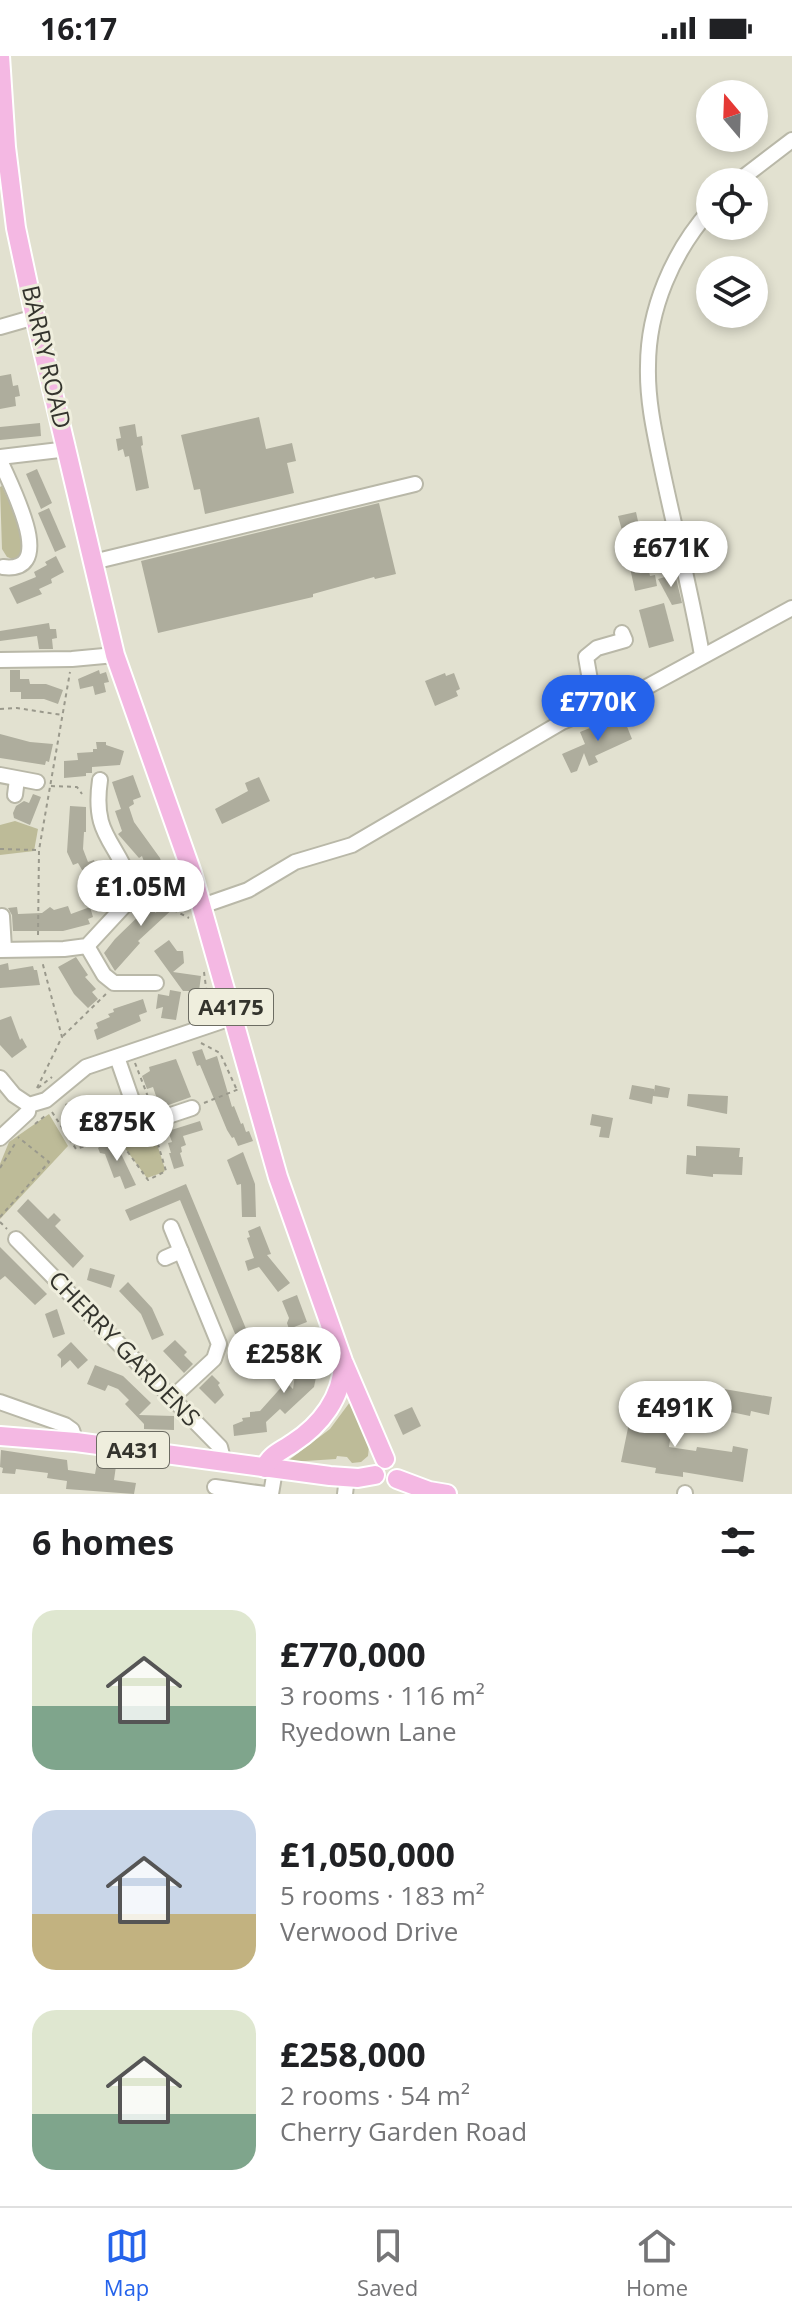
<!DOCTYPE html>
<html lang="en">
<head>
<meta charset="utf-8">
<style>
	body { margin:0; font-family:"Open Sans",sans-serif; background:#f6f6f6; color:#202124; height:100vh; display:flex; flex-direction:column; font-size:30px; white-space:nowrap }
	* { box-sizing:border-box; margin:0 }
	p { font-size:26px; color:#757577 }
	.icon { flex:none; width:44px; height:44px; fill:none; stroke:currentColor; stroke-width:2; stroke-linecap:round; stroke-linejoin:round }
	.map { position:relative; height:1438px; overflow:hidden }
	.details { display:flex; flex-direction:column; background:#fff; flex:1 }
	.details>* { flex:none }
	.needle { width:52px; rotate:341deg }
	.controls { position:absolute; left:696px; top:24px; display:grid; gap:16px }
	.controls a { display:grid; place-items:center; width:72px; height:72px; border-radius:50%; background:#fff; box-shadow:0 4px 12px #0003; font-size:40px }
	.price { position:absolute; translate:-50% -68px; padding:0 18px; border-radius:28px; background:#fff; color:#222; font-size:26px; line-height:52px; filter:drop-shadow(0 2px 4px #0008) }
	.price::after { content:''; position:absolute; left:50%; top:48px; width:24px; height:18px; margin-left:-12px; background:inherit; clip-path:polygon(0 0,100% 0,50% 100%) }
	.price.on { background:#2563eb; color:#fff }
	ul { padding:0; list-style:none }
	li { display:flex; align-items:center; gap:24px; height:200px; padding:0 32px }
	li span { display:grid; place-items:center; flex:none; width:224px; height:160px; border-radius:24px; color:#555 }
	li>.icon { margin-inline-start:auto }
	span .icon { width:96px; height:96px; fill:#fffc; stroke-width:1 }
	li b { font-size:34px }
	h2 { display:flex; justify-content:space-between; align-items:center; height:96px; padding:0 32px; font-size:34px }
	.status { display:flex; justify-content:space-between; align-items:center; height:56px; padding:0 40px; background:#fff; direction:ltr }
	.status svg { height:22px; fill:currentColor }
	.tab-bar { display:flex; justify-content:space-around; align-items:center; height:112px; border-top:2px solid #e0e0e0; background:#fff; font-size:22px; color:#757577 }
	.tab-bar a { display:grid; justify-items:center; gap:4px }
	.tab-bar .on { color:#2563eb }
	.map>svg:first-child { display:block }
	.green { fill:#bdbb98 }
	.building { fill:#aead9d }
	.lines { fill:none; stroke-linecap:round; stroke-linejoin:round }
	.minor-casing { stroke:#b9b8a8; stroke-width:18 }
	.major-casing { stroke:#fff; stroke-width:22 }
	.path { stroke:#9a998c; stroke-width:2; stroke-dasharray:4 4; stroke-linecap:butt }
	.minor { stroke:#fff; stroke-width:14 }
	.major { stroke:#f4b8e3; stroke-width:18 }
	.labels { text-anchor:middle; stroke-width:6; stroke-linejoin:round; paint-order:stroke }
	.shield { fill:#efeedd; stroke:#6c6c62; stroke-width:2 }
	.shield-label { font-size:22px; font-weight:bold; fill:#34342d }
	.street-label { font-size:24px; fill:#34342d; stroke:#efeedd }
</style>
</head>
<body>
<div class="status"><b>16:17</b><svg viewBox="0 0 49 12"><path d="M0 12V9h3v3zM5 12V6h3v6zM10 12V3h3v9zM15 12V0h3v12zM26 1h20v11H26zM47 4h2v5h-2z"/></svg></div>
<div class="map">
<svg width="792" height="1438" viewBox="0 0 792 1438">
	<rect width="100%" height="100%" fill="#e2e1d0"/>
	<g class="green">
		<path d="M2,430L26,483V493L15,504L7,501L2,493L0,431Z"/>
		<path d="M15,765L38,773L34,795L0,799V769Z"/>
		<path d="M49,1058L68,1090L0,1163V1108L9,1086Z"/>
		<path d="M127,1076L157,1088L165,1113L164,1116L147,1122L116,1080Z"/>
		<path d="M350,1346L369,1390L368,1400L361,1406L352,1407L347,1401L337,1400L336,1403L290,1406L289,1404L330,1373Z"/>
	</g>
	<g class="building">
		<path d="M11,318L13,330L18,329L20,340L15,341L16,350L0,353V320Z"/>
		<path d="M259,361L266,393L292,387L296,405L287,407L294,437L205,458L200,433L194,434L181,379Z"/>
		<path d="M40,367L41,380L0,384V371Z"/>
		<path d="M135,368L137,381L142,380L143,389L141,390L149,432L136,435L129,400L125,401L123,393L118,395L116,383L121,382L119,371Z"/>
		<path d="M37,413L52,447L41,453L26,418Z"/>
		<path d="M379,447L396,518L375,523L374,521L313,538V541L158,577L141,505Z"/>
		<path d="M49,452L66,491L55,496L38,457Z"/>
		<path d="M636,456L650,520L655,519L657,530L635,535L629,507H631L618,460Z"/>
		<path d="M56,500L64,516L51,523L52,527L39,533L42,538L17,548L9,532L36,521L34,516L47,509L45,506Z"/>
		<path d="M675,518L682,547L672,549L658,523Z"/>
		<path d="M664,547L674,585L649,592L639,554Z"/>
		<path d="M49,567L50,573H56L57,582L52,583L53,593H39L37,580L0,585V575Z"/>
		<path d="M10,614H20V623H29L30,628H46L63,634L58,648L44,643H21V636H10Z"/>
		<path d="M99,614L100,618L106,616L109,626L104,627L106,636L95,639L93,630L80,633L78,623Z"/>
		<path d="M445,617L446,620L454,617L460,633L456,635L458,640L435,650L425,625Z"/>
		<path d="M612,663L613,667L624,663L632,683L595,700L598,706L589,710L584,697L577,715L571,717L562,698L585,688L580,676Z"/>
		<path d="M0,678L30,686L53,688L49,706L46,705L45,709L0,702Z"/>
		<path d="M96,686H106V689L124,695L120,709L92,711V717H86V720L64,722V705L78,704L77,697L93,696V693H97Z"/>
		<path d="M133,719L141,741L133,744L134,748L129,751L134,766L160,802L167,822L152,828L142,800L139,802L118,778L122,775L115,755L121,753L112,726Z"/>
		<path d="M259,721L270,745L222,768L215,753L248,735L245,727Z"/>
		<path d="M33,738L41,741L30,769L14,762L13,757L16,750L24,745L29,747Z"/>
		<path d="M70,750L86,751V776H84L83,793L88,806L94,804L98,815L105,813L108,816L114,833L111,834L113,841L107,843L109,848L94,853L85,819L78,807L73,809L67,796Z"/>
		<path d="M160,831L180,834L177,849L138,885L140,887L115,915L104,897L115,883L149,850L156,857Z"/>
		<path d="M68,850L71,858L90,851L93,861L88,863L90,868L63,875H13L12,859L8,852L17,851L18,858L42,857L50,851L54,854Z"/>
		<path d="M169,884L177,895H183L184,907L173,916L201,920L199,935H183L154,895Z"/>
		<path d="M76,901L88,919L85,921L96,933L92,936L98,943L88,952L74,938L58,911Z"/>
		<path d="M8,907L9,914L33,910L34,914H37L40,929L0,932V909Z"/>
		<path d="M170,934L181,936L176,964L161,962L163,951L156,953L158,938L169,940Z"/>
		<path d="M143,943L147,956L139,959L141,965L97,984L94,974L98,972L96,967L110,961L108,958L114,956L113,953Z"/>
		<path d="M11,960L20,984L22,982L27,991L12,1002L0,989V964Z"/>
		<path d="M202,993L206,1004L217,1000L232,1051L234,1050L241,1068L243,1067L246,1076L249,1075L253,1085L238,1090L234,1081L232,1082L227,1074L200,1009L197,1010L192,996Z"/>
		<path d="M176,1003L191,1041L160,1052L153,1031L147,1033L142,1020L150,1015L149,1011Z"/>
		<path d="M632,1029L654,1033V1036L655,1029L670,1032L668,1042L653,1040L652,1048L629,1043Z"/>
		<path d="M688,1038L728,1040L727,1058L687,1050Z"/>
		<path d="M75,1045L88,1087L81,1089L74,1070L68,1073L64,1063L68,1058L65,1048Z"/>
		<path d="M592,1058L613,1062L609,1082L599,1081L601,1071L590,1069Z"/>
		<path d="M200,1065L203,1074L183,1080L186,1089L181,1091L182,1096L180,1097L184,1110L174,1113L169,1097H171L168,1087L172,1086L168,1075Z"/>
		<path d="M113,1081L136,1129L125,1133L120,1120L114,1122L105,1098L100,1097L98,1092Z"/>
		<path d="M696,1090L740,1092L739,1101H743L742,1119L713,1118V1121L686,1118L687,1099L696,1100Z"/>
		<path d="M243,1096L255,1128L256,1161H242L241,1128L237,1129L227,1104Z"/>
		<path d="M186,1128L249,1280L238,1285L180,1144L130,1165L125,1154Z"/>
		<path d="M28,1143L48,1163L54,1157L61,1164L55,1170L84,1200L73,1212L17,1155Z"/>
		<path d="M260,1170L271,1198L267,1199L290,1227L278,1236L259,1211L248,1215L245,1205L254,1202L247,1182L250,1181L248,1175Z"/>
		<path d="M0,1191L47,1238L35,1249L5,1220L0,1224Z"/>
		<path d="M90,1212L115,1219L111,1232L87,1224Z"/>
		<path d="M128,1226L152,1252L164,1279L152,1284L141,1258L119,1235Z"/>
		<path d="M297,1239L307,1266L289,1273L287,1267L289,1262L282,1245Z"/>
		<path d="M57,1253L65,1278L53,1282L45,1258Z"/>
		<path d="M175,1284L187,1296L184,1299L193,1308L184,1317L163,1295Z"/>
		<path d="M71,1286L88,1304L78,1313L70,1304L61,1312V1303L57,1299Z"/>
		<path d="M310,1290L322,1292L314,1331L285,1358L280,1353L266,1366L267,1376L234,1380L233,1369L243,1365L242,1362L250,1361V1356L260,1355L286,1326L293,1333L297,1305H302L303,1297Z"/>
		<path d="M95,1309L123,1320L151,1347L139,1359L174,1360V1374L144,1373V1368L125,1348L129,1344L118,1333L108,1329L105,1335L87,1328Z"/>
		<path d="M212,1319L220,1327L218,1329L224,1339L215,1348L199,1332Z"/>
		<path d="M724,1333L772,1341L769,1359L751,1355L750,1360L731,1356L732,1352L721,1350Z"/>
		<path d="M634,1343L655,1346L654,1356L666,1358L664,1369L672,1370L669,1391L696,1395L697,1391L732,1396L733,1390L748,1393L743,1426L683,1416V1421L655,1417L656,1412L621,1406Z"/>
		<path d="M412,1351L421,1370L403,1379L394,1359Z"/>
		<path d="M1,1394L67,1404L68,1414L95,1418L97,1407L116,1410L114,1424L136,1427L134,1438L66,1433L67,1425L47,1422L48,1417L16,1413L15,1418L2,1417L3,1412L0,1411Z"/>
	</g>
	<g class="lines">
		<defs>
			<g id="minor">
				<path d="M737,126L792,84"/>
				<path d="M0,271L35,261"/>
				<path d="M0,401L68,393"/>
				<path d="M0,404C10,429 59,518 3,511"/>
				<path d="M93,506L415,428"/>
				<path d="M702,599C691,536 675,475 662,413C655,379 647,345 648,310C648,253 673,196 710,154"/>
				<path d="M0,604L72,603L115,599"/>
				<path d="M595,653L586,601L597,592L625,584L622,577"/>
				<path d="M0,719L37,726"/>
				<path d="M15,739L17,723"/>
				<path d="M202,850L248,834L295,806L352,789L562,666L643,633L792,552"/>
				<path d="M2,860L4,893"/>
				<path d="M87,890L104,919L114,927H156"/>
				<path d="M0,894L64,893L87,890L125,849L131,837V827C115,783 92,779 100,724"/>
				<path d="M117,1001L133,1047L145,1063L156,1064L192,1052"/>
				<path d="M0,1022L14,1039L29,1049"/>
				<path d="M0,1082L28,1056L29,1049L46,1044L86,1011L234,961"/>
				<path d="M97,1082L91,1068L103,1057L133,1047"/>
				<path d="M171,1171L219,1288L214,1303L173,1341"/>
				<path d="M16,1183L220,1391L224,1407"/>
				<path d="M165,1202L181,1195"/>
				<path d="M0,1346L65,1369L72,1374L76,1386"/>
				<path d="M215,1431L265,1438"/>
				<path d="M271,1438L275,1414"/>
				<path d="M345,1438L347,1421"/>
				<path d="M685,1438V1437"/>
			</g>
			<g id="major">
				<path d="M0,0L6,91L16,172L35,261L115,599L192,817L278,1121L343,1305L385,1403"/>
				<path d="M0,1380L76,1386L330,1420L358,1422L375,1419"/>
				<path d="M265,1412C269,1399 282,1395 293,1387C321,1369 342,1341 343,1308"/>
				<path d="M397,1423L429,1435L447,1438"/>
			</g>
		</defs>
		<use href="#minor" class="minor-casing"/>
		<use href="#major" class="major-casing"/>
		<g class="path">
			<path d="M0,653L17,652L62,659"/>
			<path d="M51,730L77,731L82,738"/>
			<path d="M0,793L38,794"/>
			<path d="M145,839L189,862"/>
			<path d="M38,879L39,794L70,616"/>
			<path d="M204,916L207,939L204,957"/>
			<path d="M63,980L107,937"/>
			<path d="M201,987L220,997L236,1032"/>
			<path d="M135,1007L150,1046"/>
			<path d="M37,1032L62,981L42,905"/>
			<path d="M38,1032L52,1021"/>
			<path d="M204,1047L239,1033"/>
			<path d="M52,1056L76,1093L85,1090"/>
			<path d="M35,1068L46,1059"/>
			<path d="M109,1081L122,1088L148,1124L166,1115L157,1085L158,1076"/>
			<path d="M0,1112L16,1086"/>
			<path d="M0,1161L49,1106L18,1081"/>
			<path d="M0,1166L7,1173"/>
		</g>
		<use href="#minor" class="minor"/>
		<use href="#major" class="major"/>
	</g>
	<g class="labels">
		<g class="shield">
			<rect x="189" y="933" width="84" height="36" rx="6"/>
			<rect x="97" y="1376" width="72" height="36" rx="6"/>
		</g>
		<g class="shield-label">
			<text x="231" y="959">A4175</text>
			<text x="133" y="1402">A431</text>
		</g>
		<g class="street-label">
			<text transform="translate(46 301) rotate(77)" y="8">BARRY ROAD</text>
			<text transform="translate(124 1293) rotate(46)" y="8">CHERRY GARDENS</text>
		</g>
	</g>
</svg>
<div class="controls">
<a><svg class="needle" viewBox="-14 -14 28 28"><path d="M0-13l5 13h-10z" fill="#e53935"/><path d="M0 13l5-13h-10z" fill="#757577"/></svg></a>
<a><svg class="icon" aria-label="locate" viewBox="0 0 24 24"><circle cx="12" cy="12" r="6"/><path d="M12 2v4M12 18v4M2 12h4M18 12h4"/></svg></a>
<a><svg class="icon" aria-label="layers" viewBox="0 0 24 24"><path d="M12 4l9 5-9 5-9-5zM3 14l9 5 9-5"/></svg></a>
</div>
<b class="price" style="left:671px;top:533px">£671K</b>
<b class="price on" style="left:598px;top:687px">£770K</b>
<b class="price" style="left:141px;top:872px">£1.05M</b>
<b class="price" style="left:117px;top:1107px">£875K</b>
<b class="price" style="left:284px;top:1339px">£258K</b>
<b class="price" style="left:675px;top:1393px">£491K</b>
</div>
<section class="details">
<h2>6 homes<svg class="icon" aria-label="filters" viewBox="0 0 24 24"><path d="M4 7h16M4 17h16"/><circle cx="9" cy="7" r="2"/><circle cx="15" cy="17" r="2"/></svg></h2>
<ul>
<li><span style="background:linear-gradient(#dfe7d0 60%,#7fa58c 0)"><svg class="icon" aria-label="home" viewBox="0 0 24 24"><path d="M3 11l9-7 9 7M6 9v11h12V9"/></svg></span><div><b>£770,000</b><p>3 rooms · 116 m²</p><p>Ryedown Lane</p></div></li>
<li><span style="background:linear-gradient(#c9d6e8 65%,#c2b280 0)"><svg class="icon" aria-label="home" viewBox="0 0 24 24"><path d="M3 11l9-7 9 7M6 9v11h12V9"/></svg></span><div><b>£1,050,000</b><p>5 rooms · 183 m²</p><p>Verwood Drive</p></div></li>
<li><span style="background:linear-gradient(#dfe7d0 65%,#7fa58c 0)"><svg class="icon" aria-label="home" viewBox="0 0 24 24"><path d="M3 11l9-7 9 7M6 9v11h12V9"/></svg></span><div><b>£258,000</b><p>2 rooms · 54 m²</p><p>Cherry Garden Road</p></div></li>
</ul>
</section>
<nav class="tab-bar">
<a class="on"><svg class="icon" aria-label="map" viewBox="0 0 24 24"><path d="M3 6l6-2 6 2 6-2v14l-6 2-6-2-6 2zM9 4v14M15 6v14"/></svg>Map</a>
<a><svg class="icon" aria-label="saved" viewBox="0 0 24 24"><path d="M7 4h10v16l-5-4-5 4z"/></svg>Saved</a>
<a><svg class="icon" aria-label="home" viewBox="0 0 24 24"><path d="M3 11l9-7 9 7M6 9v11h12V9"/></svg>Home</a>
</nav>
</body>
</html>
